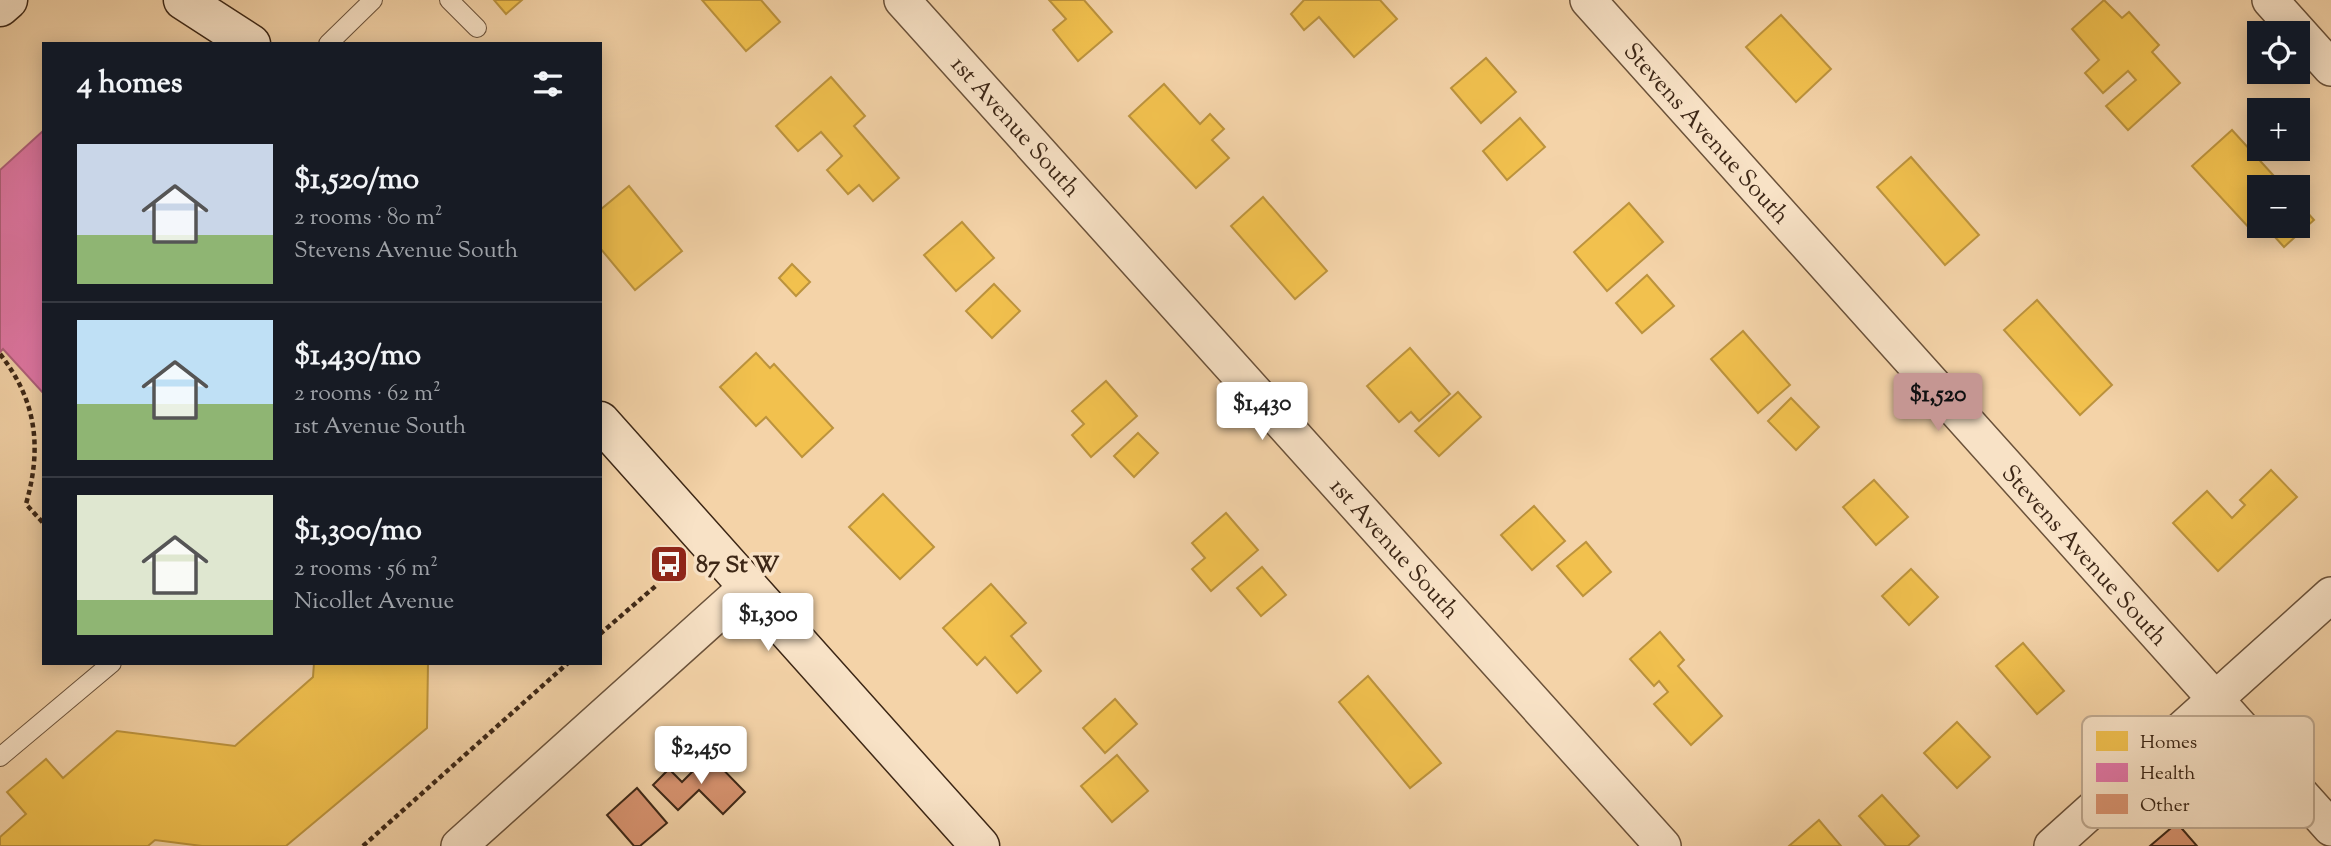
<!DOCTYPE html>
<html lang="en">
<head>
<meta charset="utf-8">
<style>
	body { margin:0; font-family:"Sorts Mill Goudy",serif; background:#242831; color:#f1f3f6; height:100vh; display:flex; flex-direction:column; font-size:26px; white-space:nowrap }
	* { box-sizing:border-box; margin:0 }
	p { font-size:23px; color:#9ea1a6 }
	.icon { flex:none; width:38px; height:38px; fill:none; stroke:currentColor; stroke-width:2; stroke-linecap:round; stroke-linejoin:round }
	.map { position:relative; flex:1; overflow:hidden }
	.details { position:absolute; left:42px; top:42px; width:560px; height:623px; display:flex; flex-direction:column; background:#171b24; border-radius:0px; box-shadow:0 4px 18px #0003 }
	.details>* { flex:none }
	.fabs { position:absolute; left:2247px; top:21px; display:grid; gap:14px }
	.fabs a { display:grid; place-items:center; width:63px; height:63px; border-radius:0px; background:#171b24; box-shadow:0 4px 18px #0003; font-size:35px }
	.price { position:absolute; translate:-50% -60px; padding:0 16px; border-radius:7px; background:#fff; color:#222; font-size:23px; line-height:46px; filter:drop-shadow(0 2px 4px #0008) }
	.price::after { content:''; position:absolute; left:50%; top:42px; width:21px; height:16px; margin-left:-10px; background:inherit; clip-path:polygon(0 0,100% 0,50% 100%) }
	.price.selected { background:#c59692; color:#111 }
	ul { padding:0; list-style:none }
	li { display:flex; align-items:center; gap:21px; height:175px; padding:0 35px }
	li+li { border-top:2px solid #363941 }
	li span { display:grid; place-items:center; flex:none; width:196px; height:140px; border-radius:0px; color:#555 }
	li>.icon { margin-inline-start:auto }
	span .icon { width:84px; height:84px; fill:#fffc; stroke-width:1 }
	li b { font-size:30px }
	h2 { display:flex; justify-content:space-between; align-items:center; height:84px; padding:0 35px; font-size:30px }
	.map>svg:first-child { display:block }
	.homes { fill:#f2c14e; stroke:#bc933d; stroke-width:2 }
	.health { fill:#e377a8; stroke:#b15f7c; stroke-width:2 }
	.building { fill:#d99471; stroke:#3d2716; stroke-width:2 }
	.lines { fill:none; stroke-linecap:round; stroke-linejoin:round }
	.service-casing { stroke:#6b523a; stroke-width:20 }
	.minor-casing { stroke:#6b523a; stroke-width:38 }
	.secondary-casing { stroke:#3d2716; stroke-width:41 }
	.path { stroke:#3d2716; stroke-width:4.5; stroke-dasharray:5 3.5; stroke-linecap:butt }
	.service { stroke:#f8e2c6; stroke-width:18 }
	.minor { stroke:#f8e2c6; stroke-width:35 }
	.secondary { stroke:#f8e2c6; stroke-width:38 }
	.labels { text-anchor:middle; stroke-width:7; stroke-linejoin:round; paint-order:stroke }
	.street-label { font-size:24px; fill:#3d2716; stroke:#f8e2c6 }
	.poi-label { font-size:24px; font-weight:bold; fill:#3d2716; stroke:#f8e2c6; text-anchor:start }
	.key { fill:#f8e2c6; stroke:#c0aa91; stroke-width:2 }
	.key-label { font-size:19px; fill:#3d2716 }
</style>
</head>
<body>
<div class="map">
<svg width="2331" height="846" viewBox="0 0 2331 846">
	<rect width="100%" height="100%" fill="#f4d3a8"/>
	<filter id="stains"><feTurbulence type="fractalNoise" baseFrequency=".00286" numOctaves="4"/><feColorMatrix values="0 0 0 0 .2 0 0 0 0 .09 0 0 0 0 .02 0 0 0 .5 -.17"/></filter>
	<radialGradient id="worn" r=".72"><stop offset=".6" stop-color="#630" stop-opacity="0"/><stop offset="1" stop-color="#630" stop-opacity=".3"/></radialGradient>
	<g class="homes">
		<path d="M494,0H522L506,14Z"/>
		<path d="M702,0H761L780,22L746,51Z"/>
		<path d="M1049,0H1084L1112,32L1078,61L1053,30L1066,19Z"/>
		<path d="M1304,0H1380L1397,19L1354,57L1319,17L1304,30L1291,14Z"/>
		<path d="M2104,0L2122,18L2129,12L2159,45L2152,52L2180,83L2128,130L2106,106L2136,80L2128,71L2103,93L2085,73L2099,60L2072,29Z"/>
		<path d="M1781,15L1831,69L1796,102L1746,47Z"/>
		<path d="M1486,58L1516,92L1481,123L1451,88Z"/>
		<path d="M831,77L865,116L854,126L899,178L873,201L859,185L848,194L827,170L842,156L821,132L798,151L776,126Z"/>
		<path d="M1164,84L1200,124L1210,114L1224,129L1212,140L1229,158L1196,188L1129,116Z"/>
		<path d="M1520,118L1545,147L1507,180L1483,151Z"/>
		<path d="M2232,130L2284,187H2259V224L2252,231L2192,166Z"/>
		<path d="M1911,157L1979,235L1945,265L1877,187Z"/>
		<path d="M629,186L682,251L635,290L600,248V210Z"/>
		<path d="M1263,197L1327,271L1295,299L1231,226Z"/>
		<path d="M2298,202L2314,220L2284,247L2265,226H2298Z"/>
		<path d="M1629,203L1663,242L1607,291L1574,252Z"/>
		<path d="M962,222L994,258L956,291L924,255Z"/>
		<path d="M792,264L810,282L796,296L779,278Z"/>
		<path d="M1647,275L1674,306L1642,333L1616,303Z"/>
		<path d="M994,284L1020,311L992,338L966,311Z"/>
		<path d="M2037,300L2112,385L2080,415L2004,330Z"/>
		<path d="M1743,331L1790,385L1758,413L1711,359Z"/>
		<path d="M1410,348L1450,394L1419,421L1411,412L1399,422L1367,386Z"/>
		<path d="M756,353L770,368L774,364L833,428L802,457L766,417L756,426L720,387Z"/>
		<path d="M1106,381L1137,416L1091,457L1072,435L1084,424L1072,411Z"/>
		<path d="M1458,392L1481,417L1439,456L1415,431Z"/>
		<path d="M1791,398L1819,427L1796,450L1768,421Z"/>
		<path d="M1138,433L1158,453L1134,477L1114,456Z"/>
		<path d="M2271,470L2297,497L2218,571L2173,523L2207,491L2232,518L2245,505L2240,500Z"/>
		<path d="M1874,480L1908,517L1876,545L1843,507Z"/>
		<path d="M883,494L934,547L900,579L849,527Z"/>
		<path d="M1534,506L1565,541L1532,570L1501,535Z"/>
		<path d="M1226,513L1258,550L1211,591L1192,569L1205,558L1192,543Z"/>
		<path d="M1586,542L1611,572L1583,596L1557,566Z"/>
		<path d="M1262,567L1286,595L1261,616L1237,588Z"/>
		<path d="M1911,569L1938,597L1909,625L1882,596Z"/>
		<path d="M991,584L1026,623L1011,636L1041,671L1017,693L985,657L977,665L943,628Z"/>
		<path d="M1660,632L1684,660L1678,666L1722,716L1691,745L1654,704L1668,692L1659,681L1654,686L1630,659Z"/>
		<path d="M2023,643L2064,691L2037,714L1996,666Z"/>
		<path d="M314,663H428L427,728L286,846H202L155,840L148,846H0V837L26,814L7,792L46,759L63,778L117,731L235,746L313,677Z"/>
		<path d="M1368,676L1441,763L1410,788L1339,702Z"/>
		<path d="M1115,699L1137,724L1105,753L1083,728Z"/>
		<path d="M1957,722L1990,757L1957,788L1924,753Z"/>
		<path d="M1117,755L1148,791L1112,822L1081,786Z"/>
		<path d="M1882,795L1919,836L1908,846H1886L1859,816Z"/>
		<path d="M1819,820L1841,846H1789Z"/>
	</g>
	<path class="health" d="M44,130V394L3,349L0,352V170Z"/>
	<g class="building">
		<path d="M709,755L745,792L723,814L699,790L678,810L653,785L669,769L682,782Z"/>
		<path d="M637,788L667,823L640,846H634L607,815Z"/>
		<path d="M2177,823L2197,846H2150Z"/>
	</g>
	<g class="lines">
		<defs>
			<g id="service">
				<path d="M449,0L477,28"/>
				<path d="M328,44L373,0"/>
				<path d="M0,757L112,663"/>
			</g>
			<g id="minor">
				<path d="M902,0L1663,846"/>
				<path d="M1588,0L2331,828"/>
				<path d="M2270,0L2331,68"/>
				<path d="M459,846L748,586"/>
				<path d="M2052,846L2331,595"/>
			</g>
			<g id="secondary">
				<path d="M183,0L251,44"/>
				<path d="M0,7L8,0"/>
				<path d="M600,421L980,846"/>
			</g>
		</defs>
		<use href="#service" class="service-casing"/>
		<use href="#minor" class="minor-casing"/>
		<use href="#secondary" class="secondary-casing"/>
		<g class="path">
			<path d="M0,354C37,401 42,448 26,504L44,524"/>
			<path d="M600,634L658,584"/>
			<path d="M363,846L568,663"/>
		</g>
		<use href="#service" class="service"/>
		<use href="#minor" class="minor"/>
		<use href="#secondary" class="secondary"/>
	</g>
	<defs>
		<symbol id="bus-square" viewBox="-11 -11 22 22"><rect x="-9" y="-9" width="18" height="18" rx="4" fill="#8f2418" stroke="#f8e2c6"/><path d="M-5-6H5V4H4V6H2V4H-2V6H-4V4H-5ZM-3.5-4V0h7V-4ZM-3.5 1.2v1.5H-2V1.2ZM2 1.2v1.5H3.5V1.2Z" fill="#fff"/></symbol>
	</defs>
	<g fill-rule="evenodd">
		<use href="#bus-square" x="647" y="542" width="44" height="44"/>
	</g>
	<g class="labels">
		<g class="street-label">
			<text transform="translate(1016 126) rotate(48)" y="8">1st Avenue South</text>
			<text transform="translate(1707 133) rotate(48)" y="8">Stevens Avenue South</text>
			<text transform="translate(1395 548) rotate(48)" y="8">1st Avenue South</text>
			<text transform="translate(2085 555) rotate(48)" y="8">Stevens Avenue South</text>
		</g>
		<g class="poi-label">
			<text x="696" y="572">87 St W</text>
		</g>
	</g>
	<rect x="2082" y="716" width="232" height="112" rx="10" class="key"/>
	<rect x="2096" y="731" width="32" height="20" fill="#f2c14e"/>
	<rect x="2096" y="763" width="32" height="19" fill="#e377a8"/>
	<rect x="2096" y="794" width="32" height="20" fill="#d99471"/>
	<g class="key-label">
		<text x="2140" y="748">Homes</text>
		<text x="2140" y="779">Health</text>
		<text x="2140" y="811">Other</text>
	</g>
	<rect width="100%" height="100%" filter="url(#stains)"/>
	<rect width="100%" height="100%" fill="url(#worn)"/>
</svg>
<div class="fabs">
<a><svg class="icon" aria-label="locate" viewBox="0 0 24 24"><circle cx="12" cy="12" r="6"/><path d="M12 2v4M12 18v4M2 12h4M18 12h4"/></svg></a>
<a>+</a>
<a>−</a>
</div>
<b class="price selected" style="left:1938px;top:433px">$1,520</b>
<b class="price" style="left:1262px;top:442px">$1,430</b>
<b class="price" style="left:768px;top:653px">$1,300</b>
<b class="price" style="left:701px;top:786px">$2,450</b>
<section class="details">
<h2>4 homes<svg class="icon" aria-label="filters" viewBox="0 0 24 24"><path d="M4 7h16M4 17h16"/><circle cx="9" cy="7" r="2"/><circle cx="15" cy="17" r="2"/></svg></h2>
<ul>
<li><span style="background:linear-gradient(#c9d6e8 65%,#8fb573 0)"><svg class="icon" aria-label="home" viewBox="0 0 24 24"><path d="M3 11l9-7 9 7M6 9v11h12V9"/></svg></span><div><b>$1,520/mo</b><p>2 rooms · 80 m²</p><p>Stevens Avenue South</p></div></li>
<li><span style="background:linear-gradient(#bfe0f5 60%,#8fb573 0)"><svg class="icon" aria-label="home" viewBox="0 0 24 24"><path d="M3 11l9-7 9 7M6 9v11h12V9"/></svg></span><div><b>$1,430/mo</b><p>2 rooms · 62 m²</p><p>1st Avenue South</p></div></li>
<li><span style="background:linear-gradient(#dfe7d0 75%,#8fb573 0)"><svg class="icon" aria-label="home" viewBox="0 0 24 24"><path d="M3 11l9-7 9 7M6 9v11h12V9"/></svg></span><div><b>$1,300/mo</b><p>2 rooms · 56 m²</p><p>Nicollet Avenue</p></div></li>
</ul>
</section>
</div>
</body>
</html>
